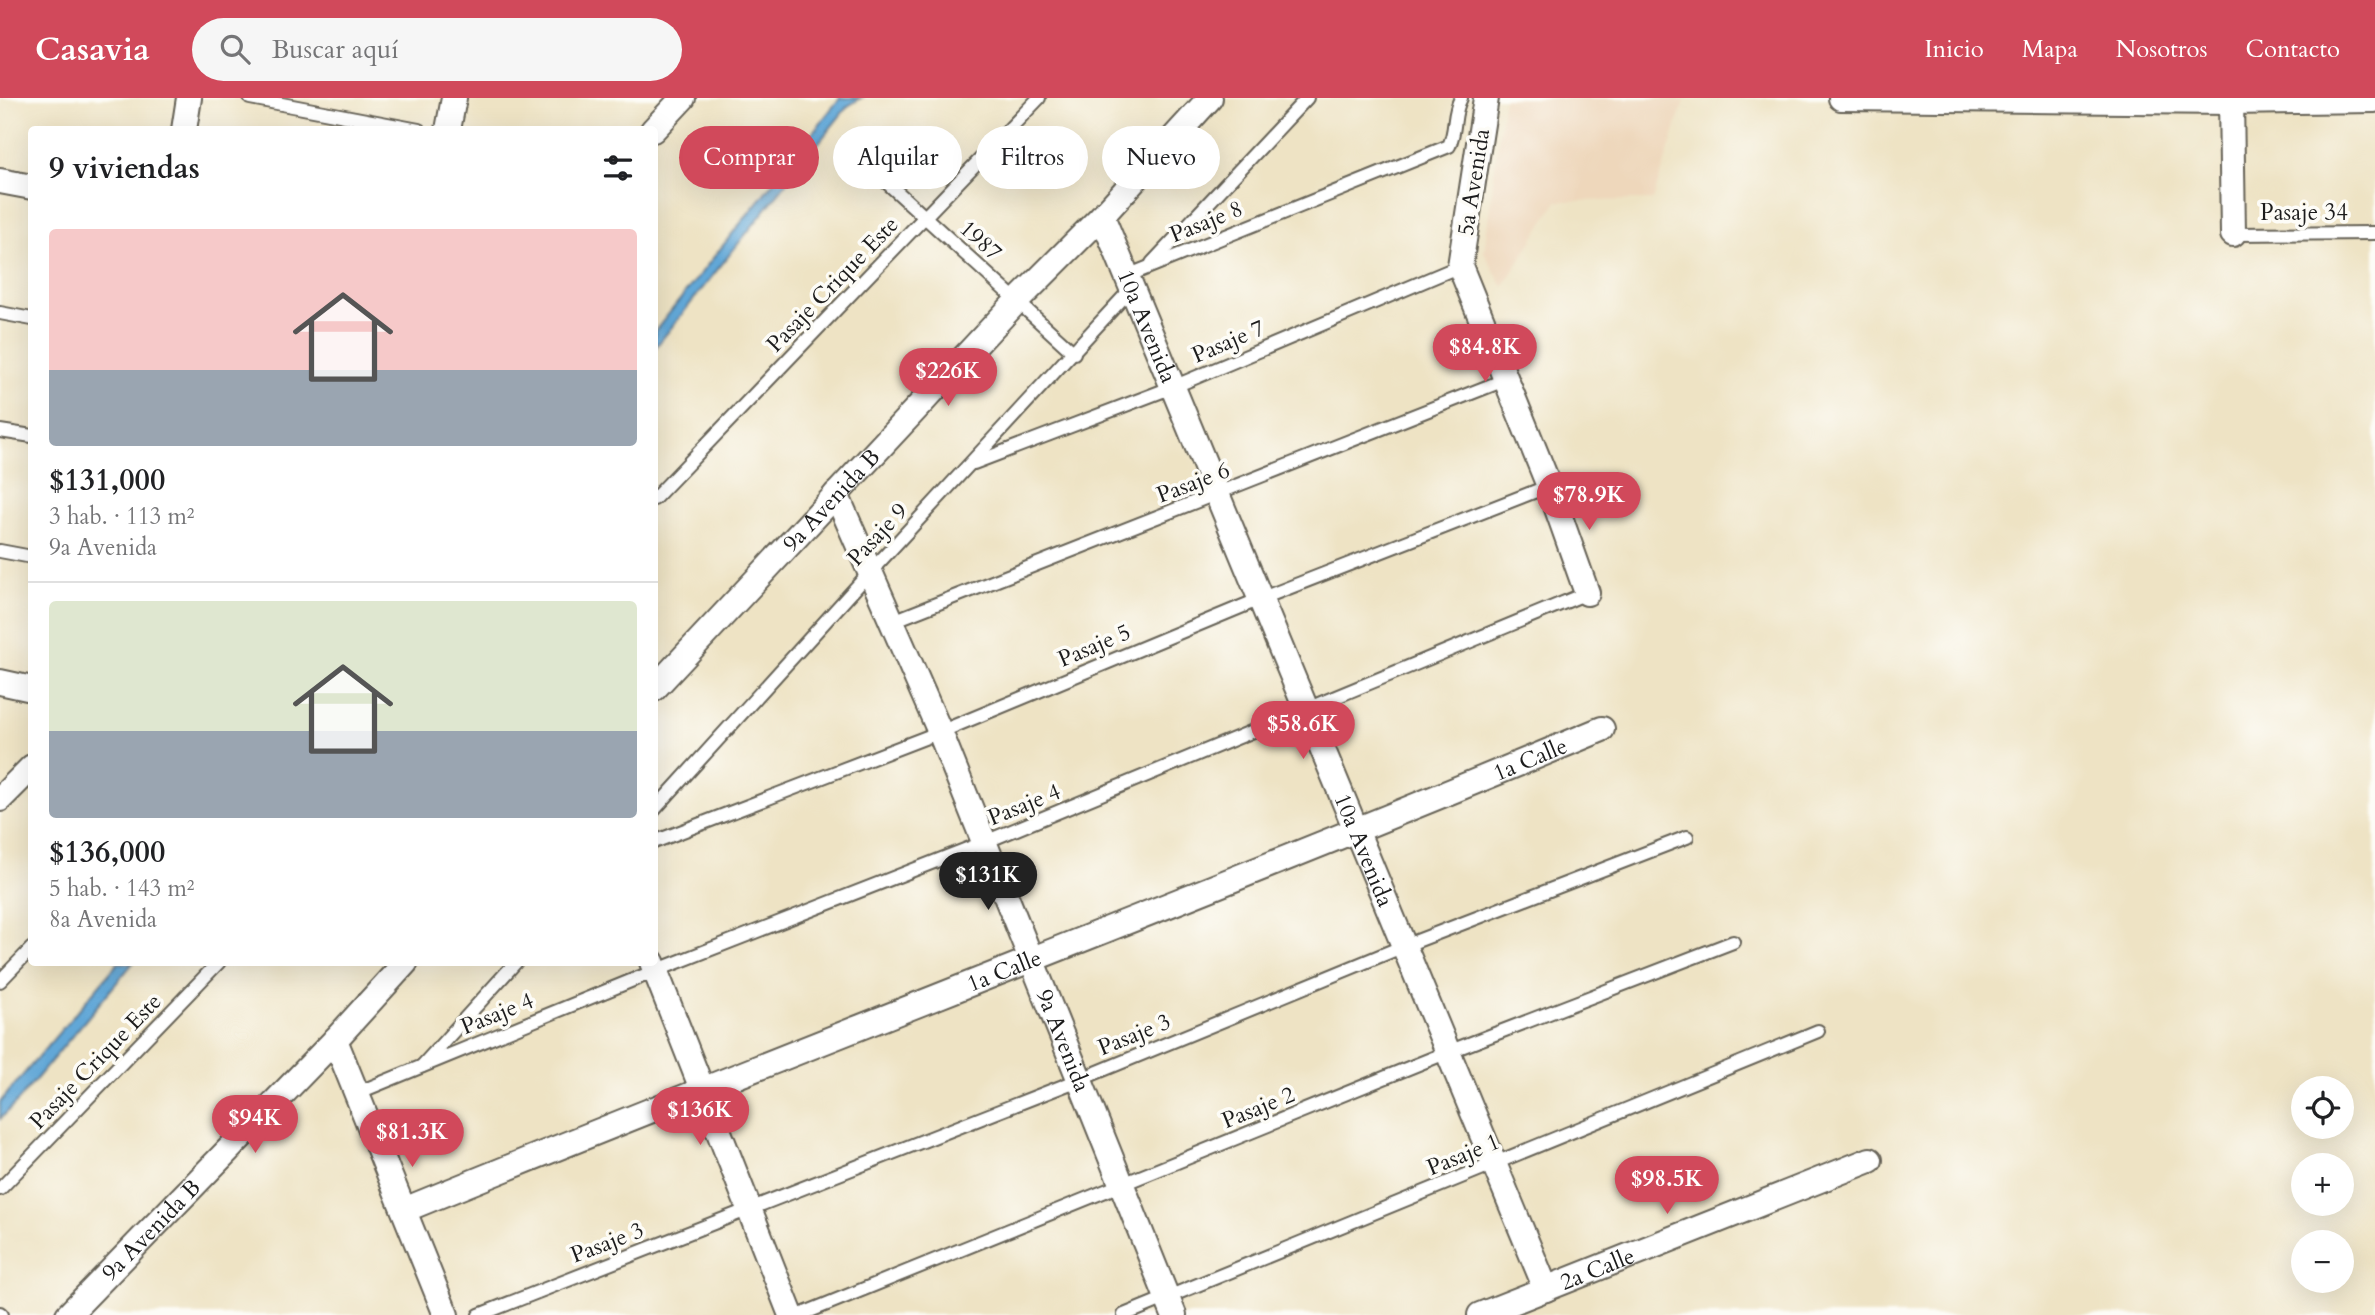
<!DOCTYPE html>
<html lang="es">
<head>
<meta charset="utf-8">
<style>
	body { margin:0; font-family:Cardo,serif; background:#f6f6f6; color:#202124; height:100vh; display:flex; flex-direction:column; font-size:26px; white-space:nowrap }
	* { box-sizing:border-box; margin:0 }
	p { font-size:23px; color:#757577 }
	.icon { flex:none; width:38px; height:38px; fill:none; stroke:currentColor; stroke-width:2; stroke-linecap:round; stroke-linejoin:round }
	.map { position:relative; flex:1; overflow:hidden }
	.details { position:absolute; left:28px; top:28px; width:630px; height:840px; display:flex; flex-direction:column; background:#fff; border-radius:7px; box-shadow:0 7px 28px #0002 }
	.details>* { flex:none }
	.guide { position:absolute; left:679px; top:28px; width:665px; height:63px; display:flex; gap:14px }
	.buttons { position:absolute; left:2291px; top:978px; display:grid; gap:14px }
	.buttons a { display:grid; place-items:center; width:63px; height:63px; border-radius:50%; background:#fff; box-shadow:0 7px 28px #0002; font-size:35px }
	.price { position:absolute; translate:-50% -60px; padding:0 16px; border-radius:24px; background:#d1495b; color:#fff; font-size:23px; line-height:46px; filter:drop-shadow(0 2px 4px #0008) }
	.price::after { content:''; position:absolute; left:50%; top:42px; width:21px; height:16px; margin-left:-10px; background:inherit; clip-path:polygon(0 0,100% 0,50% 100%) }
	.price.selected { background:#222; color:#fff }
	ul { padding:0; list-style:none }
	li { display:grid; align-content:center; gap:14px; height:371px; padding:0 21px }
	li+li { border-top:2px solid #e0e0e0 }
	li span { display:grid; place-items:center; height:217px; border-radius:7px; color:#555 }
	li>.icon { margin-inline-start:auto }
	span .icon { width:126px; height:126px; fill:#fffc; stroke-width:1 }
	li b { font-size:30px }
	h2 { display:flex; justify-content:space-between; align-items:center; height:84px; padding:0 21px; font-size:30px }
	.chip { padding:0 24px; border-radius:32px; background:#fff; box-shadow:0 7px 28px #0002; font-size:24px; line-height:63px }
	.chip.selected { background:#d1495b; color:#fff }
	header { display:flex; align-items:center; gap:42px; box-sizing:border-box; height:98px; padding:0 35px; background:#d1495b; color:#fff }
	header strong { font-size:33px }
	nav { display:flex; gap:38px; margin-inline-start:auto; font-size:24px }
	.search { width:490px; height:63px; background:#f6f6f6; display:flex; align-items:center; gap:18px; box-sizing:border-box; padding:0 24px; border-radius:38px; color:#757577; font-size:26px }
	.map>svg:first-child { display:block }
	.built { fill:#eed7bb }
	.water { fill:#62a7d7; stroke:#3f627a; stroke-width:2 }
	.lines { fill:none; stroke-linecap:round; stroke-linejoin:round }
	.lane-casing { stroke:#666257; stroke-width:16 }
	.street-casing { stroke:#666257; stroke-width:28 }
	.lane { stroke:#fff; stroke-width:12 }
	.street { stroke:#fff; stroke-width:24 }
	.labels { text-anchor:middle; stroke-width:7; stroke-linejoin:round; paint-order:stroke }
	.street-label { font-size:23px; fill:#1c1c1c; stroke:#fdfcf7 }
</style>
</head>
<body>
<header>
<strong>Casavia</strong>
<div class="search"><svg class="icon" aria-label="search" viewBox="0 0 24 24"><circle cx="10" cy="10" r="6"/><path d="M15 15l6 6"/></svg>Buscar aquí</div>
<nav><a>Inicio</a><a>Mapa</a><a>Nosotros</a><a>Contacto</a></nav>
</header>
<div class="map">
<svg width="2375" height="1217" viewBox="0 0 2375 1217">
	<rect width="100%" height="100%" fill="#fdfcf7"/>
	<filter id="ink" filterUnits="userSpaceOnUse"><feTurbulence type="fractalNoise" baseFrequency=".0143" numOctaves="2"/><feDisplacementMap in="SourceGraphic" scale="14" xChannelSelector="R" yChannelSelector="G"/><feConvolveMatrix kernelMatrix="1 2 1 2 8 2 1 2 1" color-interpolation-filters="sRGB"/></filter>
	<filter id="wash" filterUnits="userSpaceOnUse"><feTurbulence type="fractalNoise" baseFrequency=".00686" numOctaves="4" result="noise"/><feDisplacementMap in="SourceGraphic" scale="28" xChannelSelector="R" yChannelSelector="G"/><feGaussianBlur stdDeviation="1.57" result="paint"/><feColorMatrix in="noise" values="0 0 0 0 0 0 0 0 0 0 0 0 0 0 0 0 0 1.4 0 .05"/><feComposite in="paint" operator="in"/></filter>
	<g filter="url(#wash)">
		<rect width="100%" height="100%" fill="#eee3c4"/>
		<path class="built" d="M1504,0H1650L1684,3L1653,102L1557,103L1503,189L1484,154Z"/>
		<g class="water">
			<path d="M840,0H861L848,8L655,250V233Z"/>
			<path d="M118,865H133L17,1004L0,1021V1004Z"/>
		</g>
	</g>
	<g filter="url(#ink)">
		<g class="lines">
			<defs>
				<g id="lane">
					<path d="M250,0L419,32"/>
					<path d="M860,60L1074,255"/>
					<path d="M2233,136L2375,135"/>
					<path d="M1152,165L1307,0"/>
					<path d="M1127,178L1449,48C1457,30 1452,17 1461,0"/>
					<path d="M0,215L32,221"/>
					<path d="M0,333L32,338"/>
					<path d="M974,365L1173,289L1460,168"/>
					<path d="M654,401L1039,0"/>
					<path d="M0,453L32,459"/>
					<path d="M893,523L1507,281"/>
					<path d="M654,712L871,473L1132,190"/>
					<path d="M654,744L940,634L1260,501L1549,388"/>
					<path d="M0,883L32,850"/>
					<path d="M422,968L516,864"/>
					<path d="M357,995L655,873L985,744L1587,495"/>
					<path d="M0,1091L219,864"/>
					<path d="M0,1215L2,1217"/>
					<path d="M479,1217L1081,981L1404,848L1687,739"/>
					<path d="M800,1217L1448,954L1733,844"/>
					<path d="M1124,1217L1818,933"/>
				</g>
				<g id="street">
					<path d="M1486,0L1460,168L1549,388L1587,495"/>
					<path d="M1841,0L2231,4L2375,2"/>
					<path d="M2231,0L2233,136"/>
					<path d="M184,32L189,0"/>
					<path d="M448,32L454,0"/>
					<path d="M653,32L683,0"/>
					<path d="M0,83L32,89"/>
					<path id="s1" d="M1102,118L1546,1191"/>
					<path id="s2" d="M836,396L940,634L1174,1217"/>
					<path d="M0,584L32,591"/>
					<path id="s3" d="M654,591L1017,203L1102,118L1210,0"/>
					<path d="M0,701L32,669"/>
					<path d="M652,864L791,1217"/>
					<path d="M335,942L446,1217"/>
					<path id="s4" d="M404,1112C802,949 1205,797 1602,631"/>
					<path id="s5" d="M68,1217L335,942L406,864"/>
					<path id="s6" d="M1480,1217L1870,1062"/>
				</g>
			</defs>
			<use href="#lane" class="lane-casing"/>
			<use href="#street" class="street-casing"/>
			<use href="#lane" class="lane"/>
			<use href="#street" class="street"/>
		</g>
	</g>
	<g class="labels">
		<g class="street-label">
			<text transform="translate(1473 84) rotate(-81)" y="8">5a Avenida</text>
			<text x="2304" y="122">Pasaje 34</text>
			<text transform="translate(1206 123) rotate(-22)" y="8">Pasaje 8</text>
			<text transform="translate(981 142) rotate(42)" y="8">1987</text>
			<text transform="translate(832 186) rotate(-46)" y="8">Pasaje Crique Este</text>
			<text dy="8" stroke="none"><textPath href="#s1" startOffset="119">10a Avenida</textPath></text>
			<text transform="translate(1228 243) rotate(-23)" y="8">Pasaje 7</text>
			<text transform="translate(1193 384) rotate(-21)" y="8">Pasaje 6</text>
			<text dy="8" stroke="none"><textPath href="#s3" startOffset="259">9a Avenida B</textPath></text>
			<text transform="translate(877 436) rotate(-47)" y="8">Pasaje 9</text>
			<text transform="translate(1094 547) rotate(-23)" y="8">Pasaje 5</text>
			<text dy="8" stroke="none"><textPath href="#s4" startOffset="1213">1a Calle</textPath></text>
			<text transform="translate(1024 706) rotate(-22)" y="8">Pasaje 4</text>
			<text dy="8" stroke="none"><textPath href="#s1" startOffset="686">10a Avenida</textPath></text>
			<text dy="8" stroke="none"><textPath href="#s4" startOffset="646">1a Calle</textPath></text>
			<text transform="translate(497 915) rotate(-22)" y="8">Pasaje 4</text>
			<text transform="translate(1134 936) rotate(-22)" y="8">Pasaje 3</text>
			<text dy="8" stroke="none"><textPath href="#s2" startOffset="592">9a Avenida</textPath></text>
			<text transform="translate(95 963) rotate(-46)" y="8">Pasaje Crique Este</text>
			<text transform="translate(1258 1009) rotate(-22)" y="8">Pasaje 2</text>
			<text transform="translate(1463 1056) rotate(-22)" y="8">Pasaje 1</text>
			<text dy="8" stroke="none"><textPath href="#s5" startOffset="119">9a Avenida B</textPath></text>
			<text transform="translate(607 1144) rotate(-21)" y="8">Pasaje 3</text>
			<text dy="8" stroke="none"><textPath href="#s6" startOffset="126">2a Calle</textPath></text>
		</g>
	</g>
</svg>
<div class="buttons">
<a><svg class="icon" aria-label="locate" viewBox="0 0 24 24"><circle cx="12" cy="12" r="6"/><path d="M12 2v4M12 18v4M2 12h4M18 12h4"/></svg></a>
<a>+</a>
<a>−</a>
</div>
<b class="price" style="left:1485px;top:286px">$84.8K</b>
<b class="price" style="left:948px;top:310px">$226K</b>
<b class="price" style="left:1589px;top:434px">$78.9K</b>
<b class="price" style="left:1303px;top:663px">$58.6K</b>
<b class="price selected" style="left:988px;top:814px">$131K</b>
<b class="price" style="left:700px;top:1049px">$136K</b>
<b class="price" style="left:255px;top:1057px">$94K</b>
<b class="price" style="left:412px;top:1071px">$81.3K</b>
<b class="price" style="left:1667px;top:1118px">$98.5K</b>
<div class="guide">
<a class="chip selected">Comprar</a>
<a class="chip">Alquilar</a>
<a class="chip">Filtros</a>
<a class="chip">Nuevo</a>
</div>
<section class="details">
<h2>9 viviendas<svg class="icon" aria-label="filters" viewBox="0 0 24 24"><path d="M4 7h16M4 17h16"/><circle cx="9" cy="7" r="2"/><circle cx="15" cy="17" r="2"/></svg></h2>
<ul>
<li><span style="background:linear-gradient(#f6c9c9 65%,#9aa5b1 0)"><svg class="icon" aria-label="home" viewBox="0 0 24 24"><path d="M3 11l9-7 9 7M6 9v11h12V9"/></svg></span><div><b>$131,000</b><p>3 hab. · 113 m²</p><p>9a Avenida</p></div></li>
<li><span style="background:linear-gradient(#dfe7d0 60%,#9aa5b1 0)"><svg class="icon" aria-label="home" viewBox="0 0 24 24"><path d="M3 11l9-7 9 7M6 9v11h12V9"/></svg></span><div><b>$136,000</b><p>5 hab. · 143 m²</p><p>8a Avenida</p></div></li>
</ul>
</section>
</div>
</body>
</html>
